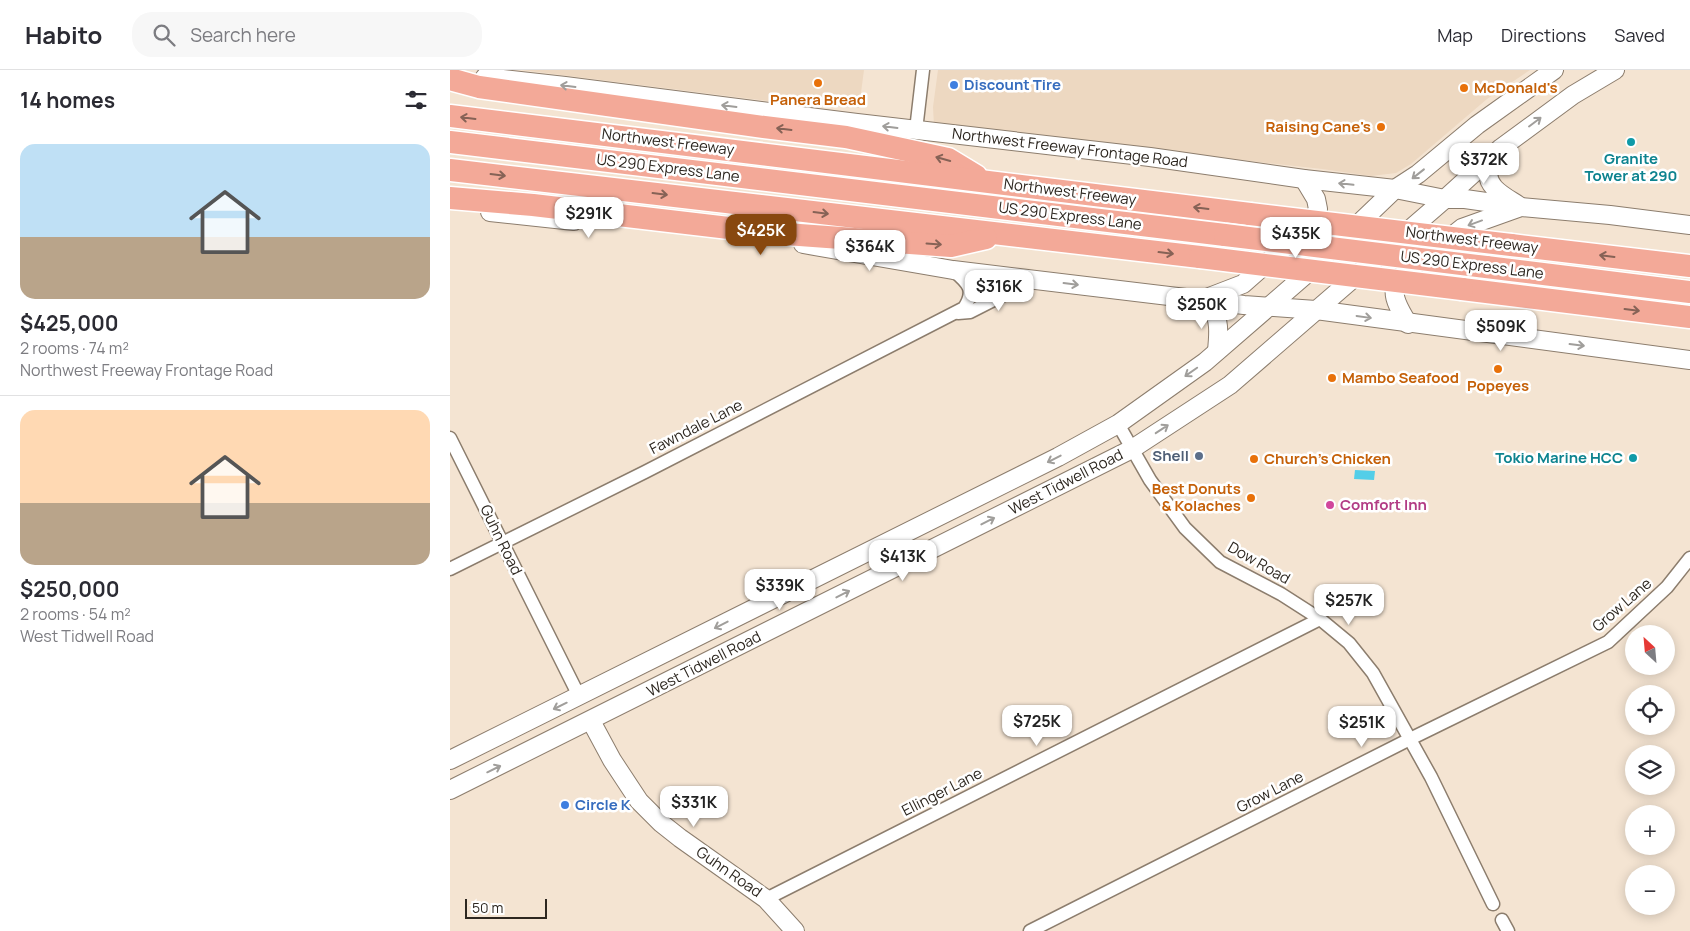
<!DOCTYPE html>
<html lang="en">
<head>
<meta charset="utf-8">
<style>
	body { margin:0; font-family:Manrope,sans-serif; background:#f7f7f7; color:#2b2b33; height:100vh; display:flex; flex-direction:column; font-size:19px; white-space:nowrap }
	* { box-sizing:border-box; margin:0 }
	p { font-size:16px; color:#7c7c81 }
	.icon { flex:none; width:28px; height:28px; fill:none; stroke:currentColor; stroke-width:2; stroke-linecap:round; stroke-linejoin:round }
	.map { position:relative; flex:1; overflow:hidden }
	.sheet { display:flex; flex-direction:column; background:#fff; width:450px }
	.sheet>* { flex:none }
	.needle { width:32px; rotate:334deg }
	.buttons { position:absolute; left:1175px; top:555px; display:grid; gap:10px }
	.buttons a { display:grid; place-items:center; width:50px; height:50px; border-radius:50%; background:#fff; box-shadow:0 2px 12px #0003; font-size:25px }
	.scale { position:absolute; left:15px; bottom:12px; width:82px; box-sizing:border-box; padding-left:5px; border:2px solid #2d2720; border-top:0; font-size:14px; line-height:18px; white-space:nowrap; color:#2d2720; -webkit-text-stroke:4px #fff; paint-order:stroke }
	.price { position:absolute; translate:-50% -42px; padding:0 11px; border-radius:10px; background:#fff; color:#222; font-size:16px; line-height:32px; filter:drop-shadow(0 1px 2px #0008) }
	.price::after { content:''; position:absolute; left:50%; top:30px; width:15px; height:11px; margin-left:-8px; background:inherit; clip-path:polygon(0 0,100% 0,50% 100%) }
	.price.selected { background:#88480f; color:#fff }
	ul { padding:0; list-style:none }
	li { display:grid; align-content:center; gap:10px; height:265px; padding:0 20px }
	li+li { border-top:1px solid #e1e1e2 }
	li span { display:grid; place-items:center; height:155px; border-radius:15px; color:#555 }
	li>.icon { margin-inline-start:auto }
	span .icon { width:90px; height:90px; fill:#fffc; stroke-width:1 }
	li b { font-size:21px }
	h2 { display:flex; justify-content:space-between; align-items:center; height:60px; padding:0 20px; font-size:21px }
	header { display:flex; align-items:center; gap:30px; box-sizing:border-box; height:70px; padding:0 25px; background:#fff; border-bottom:1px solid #e1e1e2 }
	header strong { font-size:24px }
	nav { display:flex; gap:28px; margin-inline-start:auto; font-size:18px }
	.search { width:350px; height:45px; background:#f7f7f7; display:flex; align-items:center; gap:12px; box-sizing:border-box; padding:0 18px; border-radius:20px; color:#7c7c81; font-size:19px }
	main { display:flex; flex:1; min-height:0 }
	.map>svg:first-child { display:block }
	.built { fill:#edd8c1 }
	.water { fill:#53cee8 }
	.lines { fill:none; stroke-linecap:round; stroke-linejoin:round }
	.street-casing { stroke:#8c7d6d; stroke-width:15 }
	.secondary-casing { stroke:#8c7d6d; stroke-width:20 }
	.highway-casing { stroke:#fff; stroke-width:25 }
	.street { stroke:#fff; stroke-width:12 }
	.secondary { stroke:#fff; stroke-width:18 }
	.highway { stroke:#f3a998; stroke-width:22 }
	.highway-bridge-casing { stroke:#fff; stroke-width:25; stroke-linecap:butt }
	.highway-bridge { stroke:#f3a998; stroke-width:22 }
	.oneway { stroke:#a09e9b }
	.oneway2 { stroke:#866256 }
	.food-dot { fill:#e8710a; stroke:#fff; stroke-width:2 }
	.shop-dot { fill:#3f7fe0; stroke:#fff; stroke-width:2 }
	.culture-dot { fill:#0f9aa8; stroke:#fff; stroke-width:2 }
	.service-dot { fill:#5c6f8a; stroke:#fff; stroke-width:2 }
	.hotel-dot { fill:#d1479c; stroke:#fff; stroke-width:2 }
	.labels { text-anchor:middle; stroke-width:5; stroke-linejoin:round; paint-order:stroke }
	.shop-label { font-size:15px; font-weight:bold; fill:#366cbe; stroke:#fff; text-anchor:start }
	.food-label { font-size:15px; font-weight:bold; fill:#c56008; stroke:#fff; text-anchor:start }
	.street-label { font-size:15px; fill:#2d2720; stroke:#fff }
	.culture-label { font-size:15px; font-weight:bold; fill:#0d838f; stroke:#fff }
	.service-label { font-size:15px; font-weight:bold; fill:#4e5e75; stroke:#fff; text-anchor:end }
	.hotel-label { font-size:15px; font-weight:bold; fill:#b23c85; stroke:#fff; text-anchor:start }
</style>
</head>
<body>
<header>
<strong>Habito</strong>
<div class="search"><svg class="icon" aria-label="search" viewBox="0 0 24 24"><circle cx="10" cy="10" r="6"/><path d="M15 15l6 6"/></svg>Search here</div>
<nav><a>Map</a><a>Directions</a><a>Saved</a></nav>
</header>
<main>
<section class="sheet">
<h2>14 homes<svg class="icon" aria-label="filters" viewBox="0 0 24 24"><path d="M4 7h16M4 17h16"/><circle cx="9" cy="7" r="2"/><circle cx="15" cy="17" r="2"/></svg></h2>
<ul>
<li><span style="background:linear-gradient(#bfe0f5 60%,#b9a48a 0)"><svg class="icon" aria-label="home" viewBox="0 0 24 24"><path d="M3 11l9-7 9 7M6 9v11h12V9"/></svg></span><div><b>$425,000</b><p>2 rooms · 74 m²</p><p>Northwest Freeway Frontage Road</p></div></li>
<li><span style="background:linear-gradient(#ffd9b3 60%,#b9a48a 0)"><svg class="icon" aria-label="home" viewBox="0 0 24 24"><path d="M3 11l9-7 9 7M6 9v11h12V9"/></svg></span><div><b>$250,000</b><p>2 rooms · 54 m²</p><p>West Tidwell Road</p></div></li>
</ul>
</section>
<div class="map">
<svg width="1240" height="861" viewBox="0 0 1240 861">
	<rect width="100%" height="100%" fill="#f4e4d2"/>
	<g class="built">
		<path d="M72,0H414L409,38L325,32Z"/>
		<path d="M488,0H1080L1037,29L961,94L946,103L921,106L872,99L484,56L483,37Z"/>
	</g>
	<path class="water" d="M905,400L925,401L924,410L904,409Z"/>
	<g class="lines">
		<defs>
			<g id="street">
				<path d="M466,60L473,0"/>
				<path d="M508,243L520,242L583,210"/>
				<path d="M668,354L700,410L735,458L770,492L831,524L870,549L899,573L923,603L981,707L1043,834"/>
				<path d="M0,368L129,626"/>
				<path d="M0,499L195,402L514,238C526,220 518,213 503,200"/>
				<path d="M316,829L870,549"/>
				<path d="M1052,850L1058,861"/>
				<path d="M580,861L960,669L1158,572L1217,517L1240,488"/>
			</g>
			<g id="secondary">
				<path d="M35,7L115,16L407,53L700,87L854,109L945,119L995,129H1015L1071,137L1160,145L1240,155"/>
				<path d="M1047,84C1045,89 1041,94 1039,99C1034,117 1056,127 1068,135"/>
				<path d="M40,142L124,151"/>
				<path d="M353,174L503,200L794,235L866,240L1240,290"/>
				<path d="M754,229L793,214L861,154L868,139L866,129L854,109"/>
				<path d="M751,230C754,232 759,234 761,237C771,249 768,268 767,281"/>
				<path d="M958,254C950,239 938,224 949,208L1012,158L1068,138"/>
				<path d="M141,651L162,690L189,731L211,753L230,768L316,829L345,861"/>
				<path d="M0,690L608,387L668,354L755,292L853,207L945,119L968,104L1027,55L1104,0"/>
				<path d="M0,720L682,379L780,315L995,129L1051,78L1123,25L1165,0"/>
			</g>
			<g id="highway">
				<path d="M0,9L29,17L314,57L396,67L498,89L526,106"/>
				<path d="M0,46L800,144"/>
				<path d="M0,72L775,165"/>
				<path d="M0,100L750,187"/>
				<path d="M0,128L83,135L322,163L501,176L536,168"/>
				<path d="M1061,175L1240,196"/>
				<path d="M1036,197L1240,222"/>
				<path d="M1012,219L1240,247"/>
			</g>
		</defs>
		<use href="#street" class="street-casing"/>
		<use href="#secondary" class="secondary-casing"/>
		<use href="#highway" class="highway-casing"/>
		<use href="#street" class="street"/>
		<use href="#secondary" class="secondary"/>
		<use href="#highway" class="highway"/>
		<defs>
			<g id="highway-bridge">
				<path d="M800,144L1061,175"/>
				<path d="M775,165L1036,197"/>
				<path d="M750,187L1012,219"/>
			</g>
		</defs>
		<use href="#highway-bridge" class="highway-bridge-casing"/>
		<use href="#highway-bridge" class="highway-bridge"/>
	</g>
	<defs><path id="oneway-shaft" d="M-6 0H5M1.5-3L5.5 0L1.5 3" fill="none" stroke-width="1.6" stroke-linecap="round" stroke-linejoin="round" transform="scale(1.25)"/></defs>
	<g class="oneway">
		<use href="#oneway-shaft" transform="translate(118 16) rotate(-173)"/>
		<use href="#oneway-shaft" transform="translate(279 36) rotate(-173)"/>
		<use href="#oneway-shaft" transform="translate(1085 52) rotate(-37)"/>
		<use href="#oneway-shaft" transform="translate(440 57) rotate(-173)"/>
		<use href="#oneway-shaft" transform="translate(968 104) rotate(142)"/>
		<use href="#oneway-shaft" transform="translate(896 114) rotate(-174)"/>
		<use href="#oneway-shaft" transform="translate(1025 153) rotate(160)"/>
		<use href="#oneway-shaft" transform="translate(621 214) rotate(7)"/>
		<use href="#oneway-shaft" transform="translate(914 247) rotate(8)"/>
		<use href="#oneway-shaft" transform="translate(1127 275) rotate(7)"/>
		<use href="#oneway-shaft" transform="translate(741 302) rotate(145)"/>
		<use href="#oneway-shaft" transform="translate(712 359) rotate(-33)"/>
		<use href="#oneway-shaft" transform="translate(604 389) rotate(153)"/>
		<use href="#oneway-shaft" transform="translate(538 451) rotate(-27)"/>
		<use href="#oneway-shaft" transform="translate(393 524) rotate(-27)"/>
		<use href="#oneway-shaft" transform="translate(271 555) rotate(153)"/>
		<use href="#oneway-shaft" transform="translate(110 636) rotate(154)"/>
		<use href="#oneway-shaft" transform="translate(44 699) rotate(-26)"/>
	</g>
	<g class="oneway2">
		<use href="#oneway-shaft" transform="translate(18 48) rotate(-173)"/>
		<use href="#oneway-shaft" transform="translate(334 59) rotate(-173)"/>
		<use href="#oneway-shaft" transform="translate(493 89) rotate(-164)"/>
		<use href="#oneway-shaft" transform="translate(48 105) rotate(7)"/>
		<use href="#oneway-shaft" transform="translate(210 124) rotate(7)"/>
		<use href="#oneway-shaft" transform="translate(751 138) rotate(-173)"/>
		<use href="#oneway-shaft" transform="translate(371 143) rotate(7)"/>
		<use href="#oneway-shaft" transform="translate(484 174) rotate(4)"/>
		<use href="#oneway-shaft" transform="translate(716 183) rotate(7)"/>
		<use href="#oneway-shaft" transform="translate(1157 186) rotate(-173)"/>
		<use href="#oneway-shaft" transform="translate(1182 240) rotate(7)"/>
	</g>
	<g class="food-dot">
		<circle cx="368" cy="13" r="5"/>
		<circle cx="1014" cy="18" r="5"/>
		<circle cx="931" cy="57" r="5"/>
		<circle cx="1048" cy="299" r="5"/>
		<circle cx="882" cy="308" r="5"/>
		<circle cx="804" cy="389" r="5"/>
		<circle cx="801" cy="428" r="5"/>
	</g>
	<g class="shop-dot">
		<circle cx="504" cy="15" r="5"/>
		<circle cx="115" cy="735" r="5"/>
	</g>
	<g class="culture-dot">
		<circle cx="1181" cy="72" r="5"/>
		<circle cx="1183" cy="388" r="5"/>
	</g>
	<circle class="service-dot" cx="749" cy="386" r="5"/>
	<circle class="hotel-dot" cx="880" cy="435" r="5"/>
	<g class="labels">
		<g class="shop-label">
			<text x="514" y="20">Discount Tire</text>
			<text x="125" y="740">Circle K</text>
		</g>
		<g class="food-label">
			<text x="1024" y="23">McDonald's</text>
			<text x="368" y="35" text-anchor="middle">Panera Bread</text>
			<text x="921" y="62" text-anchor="end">Raising Cane's</text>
			<text x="892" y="313">Mambo Seafood</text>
			<text x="1048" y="321" text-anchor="middle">Popeyes</text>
			<text x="814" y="394">Church's Chicken</text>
			<text x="791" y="424" text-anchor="end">Best Donuts<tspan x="791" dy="17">&amp; Kolaches</tspan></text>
		</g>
		<g class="street-label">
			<text transform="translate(218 72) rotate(7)" y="5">Northwest Freeway</text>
			<text transform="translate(620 78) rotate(7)" y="5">Northwest Freeway Frontage Road</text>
			<text transform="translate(218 98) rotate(7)" y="5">US 290 Express Lane</text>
			<text transform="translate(620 122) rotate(7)" y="5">Northwest Freeway</text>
			<text transform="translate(620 146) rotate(7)" y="5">US 290 Express Lane</text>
			<text transform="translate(1022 170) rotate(7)" y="5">Northwest Freeway</text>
			<text transform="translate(1022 195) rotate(7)" y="5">US 290 Express Lane</text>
			<text transform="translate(246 357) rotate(-27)" y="5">Fawndale Lane</text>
			<text transform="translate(616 412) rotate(-27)" y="5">West Tidwell Road</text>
			<text transform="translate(51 470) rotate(64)" y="5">Guhn Road</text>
			<text transform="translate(809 493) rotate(30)" y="5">Dow Road</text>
			<text transform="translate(1172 535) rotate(-41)" y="5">Grow Lane</text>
			<text transform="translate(254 594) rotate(-27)" y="5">West Tidwell Road</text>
			<text transform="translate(492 722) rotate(-27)" y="5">Ellinger Lane</text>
			<text transform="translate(820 722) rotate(-27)" y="5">Grow Lane</text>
			<text transform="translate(279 802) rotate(35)" y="5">Guhn Road</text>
		</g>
		<g class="culture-label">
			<text x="1181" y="94">Granite<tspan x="1181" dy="17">Tower at 290</tspan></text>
			<text x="1173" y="393" text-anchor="end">Tokio Marine HCC</text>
		</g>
		<g class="service-label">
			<text x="739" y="391">Shell</text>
		</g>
		<g class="hotel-label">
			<text x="890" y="440">Comfort Inn</text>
		</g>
	</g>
</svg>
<div class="buttons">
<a><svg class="needle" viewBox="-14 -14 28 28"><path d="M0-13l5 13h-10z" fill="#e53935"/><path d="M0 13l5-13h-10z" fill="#7c7c81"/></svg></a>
<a><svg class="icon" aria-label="locate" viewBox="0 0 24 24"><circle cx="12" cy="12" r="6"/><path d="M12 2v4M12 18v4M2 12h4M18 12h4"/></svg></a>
<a><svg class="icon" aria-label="layers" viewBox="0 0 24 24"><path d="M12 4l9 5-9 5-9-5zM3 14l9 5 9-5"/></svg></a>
<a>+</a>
<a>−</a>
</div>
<div class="scale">50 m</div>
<b class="price" style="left:1034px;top:115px">$372K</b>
<b class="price" style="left:139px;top:169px">$291K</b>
<b class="price selected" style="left:311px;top:186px">$425K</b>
<b class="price" style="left:846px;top:189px">$435K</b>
<b class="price" style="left:420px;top:202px">$364K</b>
<b class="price" style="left:549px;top:242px">$316K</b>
<b class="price" style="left:752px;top:260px">$250K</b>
<b class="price" style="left:1051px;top:282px">$509K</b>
<b class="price" style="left:453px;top:512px">$413K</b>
<b class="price" style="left:330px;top:541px">$339K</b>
<b class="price" style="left:899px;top:556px">$257K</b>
<b class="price" style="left:587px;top:677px">$725K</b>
<b class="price" style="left:912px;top:678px">$251K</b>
<b class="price" style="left:244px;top:758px">$331K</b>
</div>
</main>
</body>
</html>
